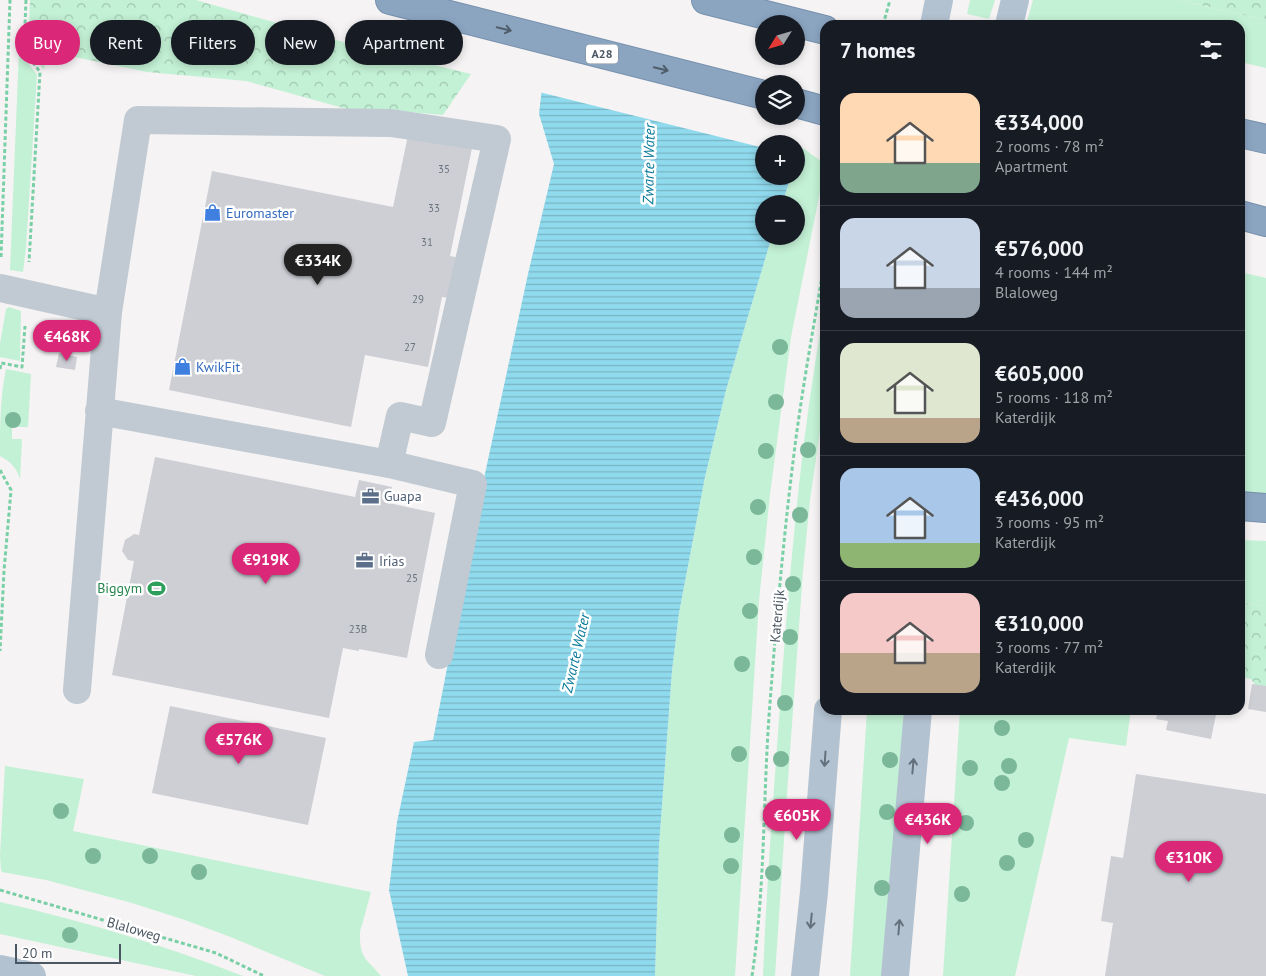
<!DOCTYPE html>
<html lang="en">
<head>
<meta charset="utf-8">
<style>
	body { margin:0; font-family:"PT Sans",sans-serif; background:#20242c; color:#f1f3f6; height:100vh; display:flex; flex-direction:column; font-size:19px; white-space:nowrap }
	* { box-sizing:border-box; margin:0 }
	p { font-size:16px; color:#9ea1a6 }
	.icon { flex:none; width:28px; height:28px; fill:none; stroke:currentColor; stroke-width:2; stroke-linecap:round; stroke-linejoin:round }
	.map { position:relative; flex:1; overflow:hidden }
	.panel { position:absolute; left:820px; top:20px; width:425px; height:695px; display:flex; flex-direction:column; background:#171b24; border-radius:15px; box-shadow:0 2px 8px #0003 }
	.panel>* { flex:none }
	.hud { position:absolute; left:15px; top:20px; width:475px; height:45px; display:flex; gap:10px }
	.needle { width:32px; rotate:233deg }
	.controls { position:absolute; left:755px; top:15px; display:grid; gap:10px }
	.controls a { display:grid; place-items:center; width:50px; height:50px; border-radius:50%; background:#171b24; box-shadow:0 2px 8px #0003; font-size:25px }
	.scale { position:absolute; left:15px; bottom:12px; width:106px; box-sizing:border-box; padding-left:5px; border:2px solid #4a5661; border-top:0; font-size:14px; line-height:18px; white-space:nowrap; color:#4a5661; -webkit-text-stroke:4px #fff; paint-order:stroke }
	.price { position:absolute; translate:-50% -42px; padding:0 11px; border-radius:18px; background:#db2777; color:#fff; font-size:16px; line-height:32px; filter:drop-shadow(0 1px 2px #0008) }
	.price::after { content:''; position:absolute; left:50%; top:30px; width:15px; height:11px; margin-left:-8px; background:inherit; clip-path:polygon(0 0,100% 0,50% 100%) }
	.price.current { background:#222; color:#fff }
	ul { padding:0; list-style:none }
	li { display:flex; align-items:center; gap:15px; height:125px; padding:0 20px }
	li+li { border-top:1px solid #363941 }
	li span { display:grid; place-items:center; flex:none; width:140px; height:100px; border-radius:15px; color:#555 }
	li>.icon { margin-inline-start:auto }
	span .icon { width:60px; height:60px; fill:#fffc; stroke-width:1 }
	li b { font-size:21px }
	h2 { display:flex; justify-content:space-between; align-items:center; height:60px; padding:0 20px; font-size:21px }
	.tag { padding:0 18px; border-radius:22px; background:#171b24; box-shadow:0 2px 8px #0003; font-size:18px; line-height:45px }
	.tag.current { background:#db2777; color:#fff }
	.map>svg:first-child { display:block }
	.grass { fill:#c3f1d5 }
	.forest { fill:url(#forest-crowns) }
	.water { fill:url(#water-rules); fill-rule:evenodd }
	.pier { fill:#f5f3f3; fill-rule:evenodd }
	.building { fill:#cdcfd5 }
	.lines { fill:none; stroke-linecap:round; stroke-linejoin:round }
	.highway-casing { stroke:#7690ad; stroke-width:30 }
	.path { stroke:#7ad0a6; stroke-width:3; stroke-dasharray:4 2.5; stroke-linecap:butt }
	.minor { stroke:#c1cad2; stroke-width:28 }
	.major { stroke:#b3c2d1; stroke-width:28 }
	.highway { stroke:#8ba5c1; stroke-width:28 }
	.tree { fill:#7bb799 }
	.oneway { stroke:#505e6b }
	.oneway2 { stroke:#64717d }
	.labels { text-anchor:middle; stroke-width:5; stroke-linejoin:round; paint-order:stroke }
	.number-label { font-size:11px; fill:#6b747e }
	.shield { fill:#fff; stroke:#808990; stroke-width:1 }
	.shield-label { font-size:12px; font-weight:bold; fill:#4a5661 }
	.shop-label { font-size:14px; fill:#366cbe; stroke:#fff; text-anchor:start }
	.service-label { font-size:14px; fill:#4e5e75; stroke:#fff; text-anchor:start }
	.leisure-label { font-size:14px; fill:#27864d; stroke:#fff; text-anchor:end }
	.street-label { font-size:14px; fill:#4a5661; stroke:#fff }
	.water-label { font-size:15px; font-style:italic; fill:#0c7c9b; stroke:#fff }
</style>
</head>
<body>
<div class="map">
<svg width="1266" height="976" viewBox="0 0 1266 976">
	<defs>
		<pattern id="forest-crowns" width="20" height="18" patternUnits="userSpaceOnUse" patternTransform="scale(1.25)"><rect width="20" height="18" fill="#c3f1d5"/><path d="M2 6a3 3 0 1 1 6 0M12 15a3 3 0 1 1 6 0" fill="none" stroke="#a0c6b0"/></pattern>
		<pattern id="water-rules" width="6" height="5" patternUnits="userSpaceOnUse" patternTransform="scale(1.25)"><rect width="6" height="5" fill="#90daee"/><path d="M0 2.5h6" fill="none" stroke="#78b4c4"/></pattern>
	</defs>
	<rect width="100%" height="100%" fill="#f5f3f3"/>
	<g class="grass">
		<path d="M970,0H995L989,19L967,14Z"/>
		<path d="M1033,0H1178L1266,20V68L1240,62V25H1026Z"/>
		<path d="M19,50L37,75L26,248L23,272L10,270Z"/>
		<path d="M800,146L825,164V167L791,337L770,494L759,601L735,976H655L659,846L672,671L679,613L705,477L726,390L772,236H796V204H782L791,176H796V158Z"/>
		<path d="M1240,272L1266,278V494L1240,492Z"/>
		<path d="M825,305V396L810,500L803,571L787,794L775,976H763C766,895 772,815 778,734C788,590 799,447 825,305Z"/>
		<path d="M9,307L21,311L20,361L0,357V344L6,309Z"/>
		<path d="M6,369L31,374L28,427H12V439H22L20,479C17,468 10,461 0,456C0,427 0,398 6,369Z"/>
		<path d="M1240,540L1266,541V606L1240,602Z"/>
		<path d="M867,710H904L887,976H850Z"/>
		<path d="M960,710H1131L1126,746L1069,738L1015,976H943Z"/>
		<path d="M5,766L84,779L73,831L371,892L362,925C360,930 360,932 360,937C360,959 368,960 381,976H325L228,936L182,919L132,903L46,880L2,872L1,870L0,855Z"/>
		<path d="M0,902C83,921 164,945 243,976H196L0,934Z"/>
	</g>
	<g class="forest">
		<path d="M30,0H196L357,46L471,74L443,115L397,111L372,116L246,81L147,72L46,51L44,70L28,48Z"/>
		<path d="M1178,0H1266V20Z"/>
		<path d="M1240,602L1266,606V688L1256,686L1251,679L1240,677Z"/>
	</g>
	<path class="water" d="M564,0L825,25L800,146L796,158V144H764V176H791L782,204H764V236H772L726,390L705,477L679,613L672,671L659,846L655,976H408L389,890L397,822L414,742L433,740L465,576L483,483L528,274L554,164L539,114L543,79ZM764,24H796V56H764ZM764,84H796V116H764Z"/>
	<path class="pier" d="M561,0H841L835,25H825V61L799,157L796,156V144H764V148L539,92L540,78ZM764,24H796V56H764ZM764,84H796V116H764Z"/>
	<g class="building">
		<path d="M408,135L472,148L450,256L465,259L457,299L442,297L428,367L365,355L351,427L169,390L212,171L393,207Z"/>
		<path d="M59,353L77,357L75,370L56,367Z"/>
		<path d="M155,457L355,497L359,480L392,487L389,503L435,513L407,658L359,649V651L343,648L329,718L112,675L134,561L128,560L122,551L125,540L134,534L139,535Z"/>
		<path d="M1252,684L1266,686V712L1248,709Z"/>
		<path d="M170,706L326,738L308,825L152,793Z"/>
		<path d="M1158,710H1217L1211,739L1166,730L1168,721L1156,719Z"/>
		<path d="M1136,774L1266,794V976H1105L1113,923L1101,921L1111,856L1123,858Z"/>
	</g>
	<g class="lines">
		<defs>
			<g id="highway">
				<path d="M390,0L764,95"/>
				<path d="M706,0L825,30"/>
				<path d="M796,103L825,111"/>
				<path d="M1240,133L1266,139"/>
				<path d="M1240,215L1266,222"/>
				<path d="M1240,506L1266,508"/>
			</g>
		</defs>
		<use href="#highway" class="highway-casing"/>
		<g class="path">
			<path d="M26,0L24,50L40,72L29,262"/>
			<path d="M883,25L890,0"/>
			<path d="M1,257L10,0"/>
			<path d="M0,369L1,363L22,367L25,326"/>
			<path d="M0,470L11,490L4,571L0,651"/>
			<path d="M0,890L216,953L264,976"/>
			<path d="M752,976C765,890 763,803 769,716C776,623 784,530 796,438C804,378 815,319 825,259"/>
		</g>
		<g class="minor">
			<path d="M0,288L108,312"/>
			<path d="M389,464L473,484L439,655"/>
			<path d="M77,690L108,312L138,120L391,123L497,139L432,423L400,416L389,464L99,411"/>
		</g>
		<g class="major">
			<path d="M934,25L939,0"/>
			<path d="M1009,25L1015,0"/>
			<path d="M0,969L32,976"/>
			<path d="M805,976L814,892L828,710"/>
			<path d="M895,976L918,710"/>
		</g>
		<use href="#highway" class="highway"/>
	</g>
	<g class="tree">
		<circle cx="780" cy="347" r="8"/>
		<circle cx="776" cy="402" r="8"/>
		<circle cx="13" cy="420" r="8"/>
		<circle cx="808" cy="450" r="8"/>
		<circle cx="766" cy="451" r="8"/>
		<circle cx="758" cy="507" r="8"/>
		<circle cx="800" cy="515" r="8"/>
		<circle cx="754" cy="557" r="8"/>
		<circle cx="793" cy="584" r="8"/>
		<circle cx="750" cy="611" r="8"/>
		<circle cx="790" cy="637" r="8"/>
		<circle cx="742" cy="664" r="8"/>
		<circle cx="785" cy="703" r="8"/>
		<circle cx="1002" cy="728" r="8"/>
		<circle cx="739" cy="754" r="8"/>
		<circle cx="781" cy="759" r="8"/>
		<circle cx="890" cy="760" r="8"/>
		<circle cx="1009" cy="766" r="8"/>
		<circle cx="970" cy="768" r="8"/>
		<circle cx="1002" cy="783" r="8"/>
		<circle cx="61" cy="811" r="8"/>
		<circle cx="887" cy="812" r="8"/>
		<circle cx="780" cy="814" r="8"/>
		<circle cx="966" cy="823" r="8"/>
		<circle cx="732" cy="835" r="8"/>
		<circle cx="1026" cy="840" r="8"/>
		<circle cx="93" cy="856" r="8"/>
		<circle cx="150" cy="856" r="8"/>
		<circle cx="1007" cy="863" r="8"/>
		<circle cx="731" cy="866" r="8"/>
		<circle cx="199" cy="872" r="8"/>
		<circle cx="773" cy="873" r="8"/>
		<circle cx="882" cy="888" r="8"/>
		<circle cx="962" cy="894" r="8"/>
		<circle cx="70" cy="935" r="8"/>
	</g>
	<defs><path id="oneway-shaft" d="M-6 0H5M1.5-3L5.5 0L1.5 3" fill="none" stroke-width="1.6" stroke-linecap="round" stroke-linejoin="round" transform="scale(1.25)"/></defs>
	<g class="oneway">
		<use href="#oneway-shaft" transform="translate(504 29) rotate(14)"/>
		<use href="#oneway-shaft" transform="translate(661 69) rotate(14)"/>
	</g>
	<g class="oneway2">
		<use href="#oneway-shaft" transform="translate(825 759) rotate(94)"/>
		<use href="#oneway-shaft" transform="translate(913 766) rotate(-85)"/>
		<use href="#oneway-shaft" transform="translate(811 921) rotate(96)"/>
		<use href="#oneway-shaft" transform="translate(899 927) rotate(-85)"/>
	</g>
	<defs>
		<symbol id="shop-bare" viewBox="-9 -9 18 18"><path d="M-5-2.5h2.3a2.7 3.5 0 0 1 5.4 0H5L5.5 6h-11ZM-1.5-2.5h3a1.5 2.3 0 0 0-3 0Z" fill="#3f7fe0" stroke="#fff" stroke-width="2.5" paint-order="stroke"/></symbol>
		<symbol id="office-bare" viewBox="-9 -9 18 18"><path d="M-6-3h4V-5.5h4V-3h4V5H-6ZM-1-4.5V-3h2v-1.5ZM-6 0V1H6V0Z" fill="#5c6f8a" stroke="#fff" stroke-width="2.5" paint-order="stroke"/></symbol>
		<symbol id="stadium-bare" viewBox="-9 -9 18 18"><path d="M0-5a6.5 5 0 1 0 0 10a6.5 5 0 1 0 0-10ZM-3.5-1.8h7v3.6h-7Z" fill="#2e9e5b" stroke="#fff" stroke-width="2.5" paint-order="stroke"/></symbol>
	</defs>
	<g fill-rule="evenodd">
		<use href="#shop-bare" x="200" y="200" width="25" height="25"/>
		<use href="#shop-bare" x="170" y="354" width="25" height="25"/>
		<use href="#office-bare" x="358" y="484" width="25" height="25"/>
		<use href="#office-bare" x="352" y="548" width="25" height="25"/>
		<use href="#stadium-bare" x="144" y="576" width="25" height="25"/>
	</g>
	<g class="labels">
		<g class="number-label">
			<text x="444" y="173">35</text>
			<text x="434" y="212">33</text>
			<text x="427" y="246">31</text>
			<text x="418" y="303">29</text>
			<text x="410" y="351">27</text>
			<text x="412" y="582">25</text>
			<text x="358" y="633">23B</text>
		</g>
		<rect class="shield" x="586" y="44.5" width="32" height="19" rx="4"/>
		<g class="shield-label">
			<text x="602" y="58">A28</text>
		</g>
		<g class="shop-label">
			<text x="226" y="218">Euromaster</text>
			<text x="196" y="372">KwikFit</text>
		</g>
		<g class="service-label">
			<text x="384" y="501">Guapa</text>
			<text x="379" y="566">Irias</text>
		</g>
		<g class="leisure-label">
			<text x="142" y="593">Biggym</text>
		</g>
		<g class="street-label">
			<text transform="translate(777 616) rotate(-85)" y="5">Katerdijk</text>
			<text transform="translate(134 929) rotate(16)" y="5">Blaloweg</text>
		</g>
		<g class="water-label">
			<text transform="translate(649 164) rotate(-89)" y="5">Zwarte Water</text>
			<text transform="translate(576 653) rotate(-77)" y="5">Zwarte Water</text>
		</g>
	</g>
</svg>
<div class="controls">
<a><svg class="needle" viewBox="-14 -14 28 28"><path d="M0-13l5 13h-10z" fill="#e53935"/><path d="M0 13l5-13h-10z" fill="#9ea1a6"/></svg></a>
<a><svg class="icon" aria-label="layers" viewBox="0 0 24 24"><path d="M12 4l9 5-9 5-9-5zM3 14l9 5 9-5"/></svg></a>
<a>+</a>
<a>−</a>
</div>
<div class="scale">20 m</div>
<b class="price current" style="left:318px;top:286px">€334K</b>
<b class="price" style="left:67px;top:362px">€468K</b>
<b class="price" style="left:266px;top:585px">€919K</b>
<b class="price" style="left:239px;top:765px">€576K</b>
<b class="price" style="left:797px;top:841px">€605K</b>
<b class="price" style="left:928px;top:845px">€436K</b>
<b class="price" style="left:1189px;top:883px">€310K</b>
<div class="hud">
<a class="tag current">Buy</a>
<a class="tag">Rent</a>
<a class="tag">Filters</a>
<a class="tag">New</a>
<a class="tag">Apartment</a>
</div>
<section class="panel">
<h2>7 homes<svg class="icon" aria-label="filters" viewBox="0 0 24 24"><path d="M4 7h16M4 17h16"/><circle cx="9" cy="7" r="2"/><circle cx="15" cy="17" r="2"/></svg></h2>
<ul>
<li><span style="background:linear-gradient(#ffd9b3 70%,#7fa58c 0)"><svg class="icon" aria-label="home" viewBox="0 0 24 24"><path d="M3 11l9-7 9 7M6 9v11h12V9"/></svg></span><div><b>€334,000</b><p>2 rooms · 78 m²</p><p>Apartment</p></div></li>
<li><span style="background:linear-gradient(#c9d6e8 70%,#9aa5b1 0)"><svg class="icon" aria-label="home" viewBox="0 0 24 24"><path d="M3 11l9-7 9 7M6 9v11h12V9"/></svg></span><div><b>€576,000</b><p>4 rooms · 144 m²</p><p>Blaloweg</p></div></li>
<li><span style="background:linear-gradient(#dfe7d0 75%,#b9a48a 0)"><svg class="icon" aria-label="home" viewBox="0 0 24 24"><path d="M3 11l9-7 9 7M6 9v11h12V9"/></svg></span><div><b>€605,000</b><p>5 rooms · 118 m²</p><p>Katerdijk</p></div></li>
<li><span style="background:linear-gradient(#a9c7e8 75%,#8fb573 0)"><svg class="icon" aria-label="home" viewBox="0 0 24 24"><path d="M3 11l9-7 9 7M6 9v11h12V9"/></svg></span><div><b>€436,000</b><p>3 rooms · 95 m²</p><p>Katerdijk</p></div></li>
<li><span style="background:linear-gradient(#f6c9c9 60%,#b9a48a 0)"><svg class="icon" aria-label="home" viewBox="0 0 24 24"><path d="M3 11l9-7 9 7M6 9v11h12V9"/></svg></span><div><b>€310,000</b><p>3 rooms · 77 m²</p><p>Katerdijk</p></div></li>
</ul>
</section>
</div>
</body>
</html>
